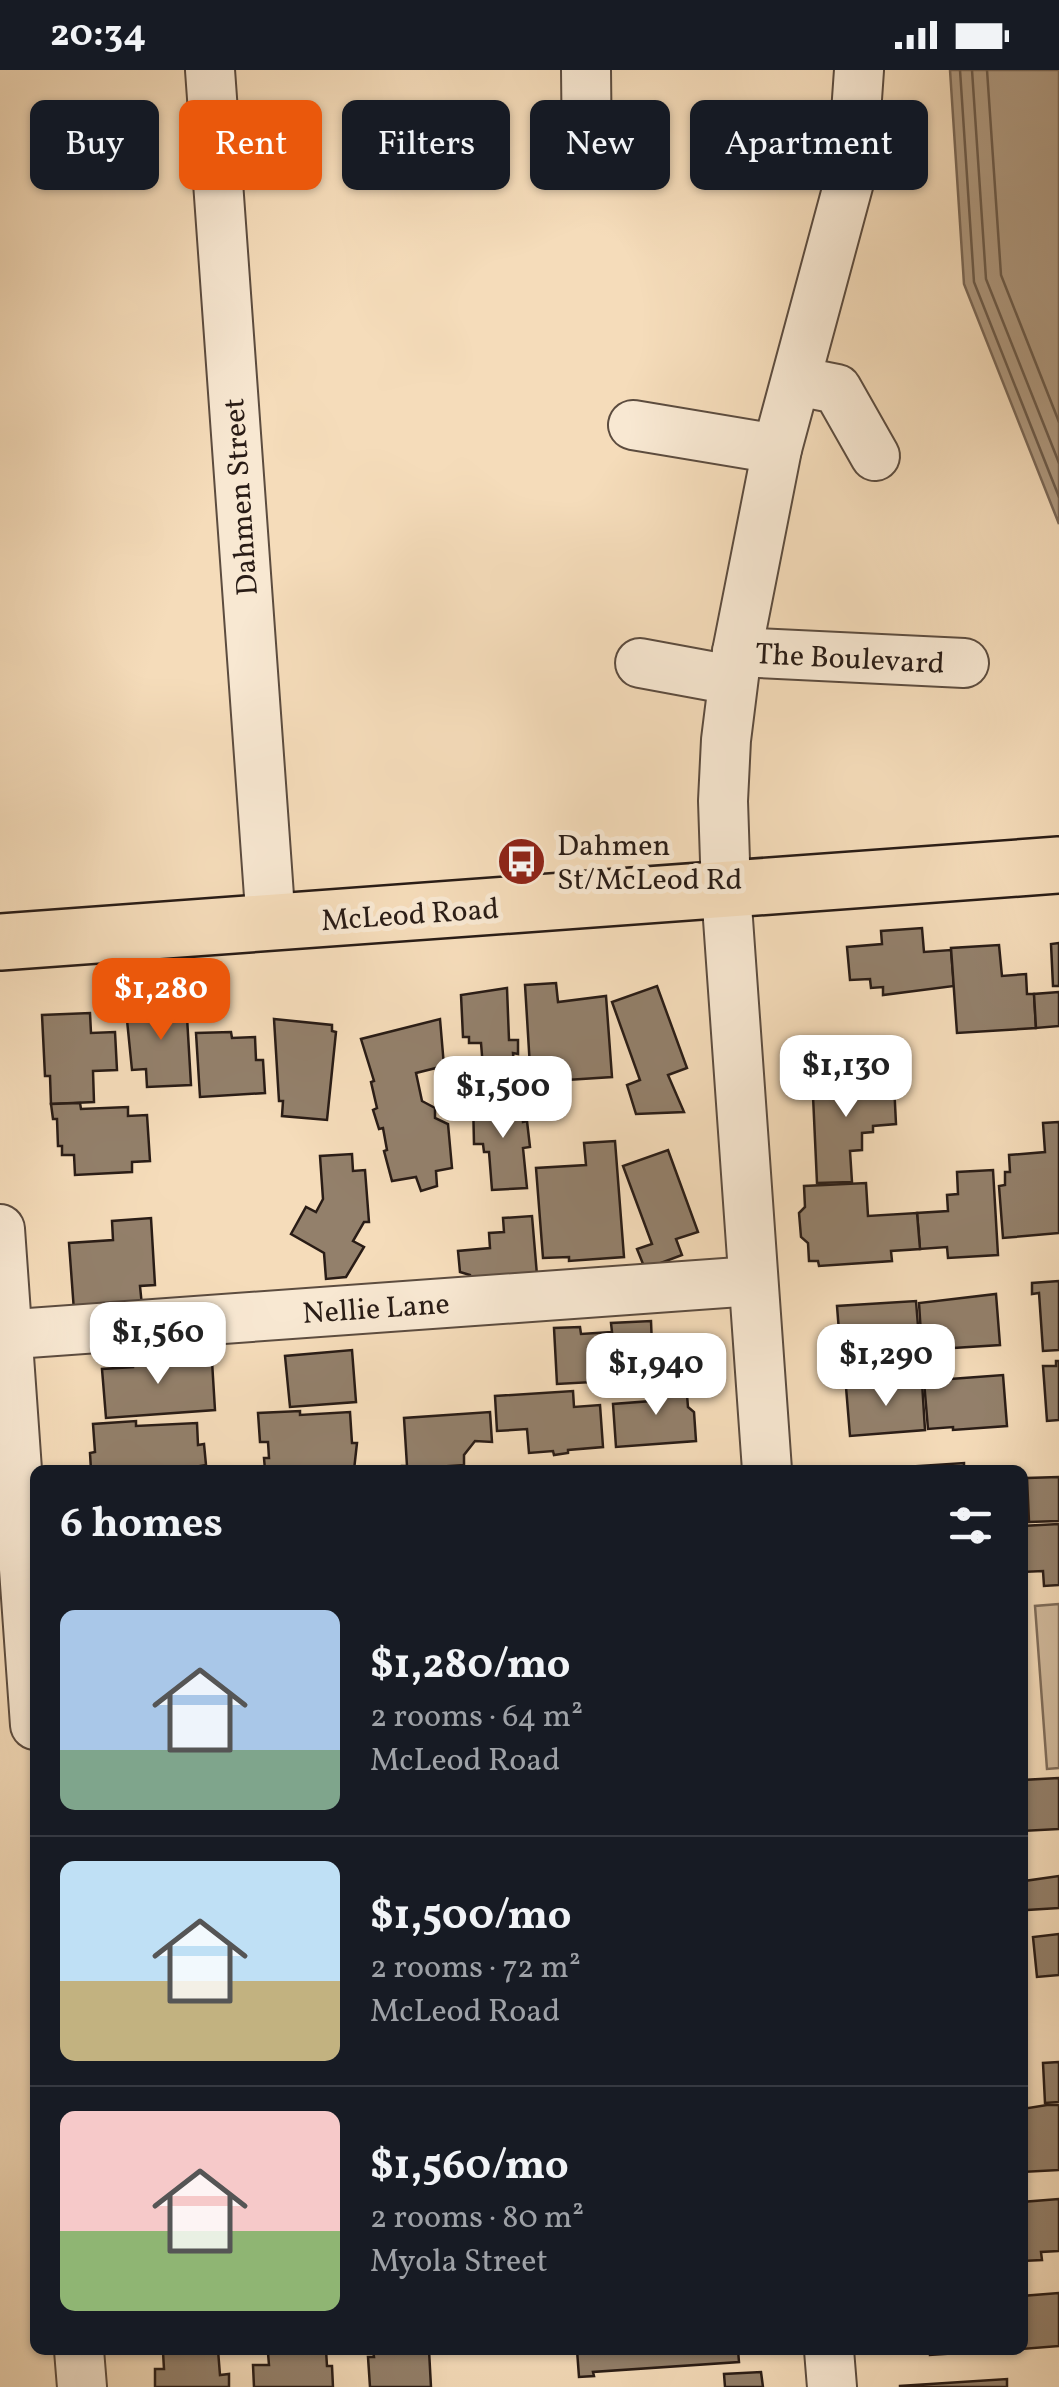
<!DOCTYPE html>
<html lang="en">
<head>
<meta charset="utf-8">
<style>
	body { margin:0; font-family:Vollkorn,serif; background:#20242c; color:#f1f3f6; height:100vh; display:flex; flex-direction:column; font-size:38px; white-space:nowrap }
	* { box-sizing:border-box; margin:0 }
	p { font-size:32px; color:#9ea1a6 }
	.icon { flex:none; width:55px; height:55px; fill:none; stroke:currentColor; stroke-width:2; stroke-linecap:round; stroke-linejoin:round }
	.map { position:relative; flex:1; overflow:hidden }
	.sheet { position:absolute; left:30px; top:1395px; width:998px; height:890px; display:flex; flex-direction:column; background:#171b24; border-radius:15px; box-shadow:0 2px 8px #0004 }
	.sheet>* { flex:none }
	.banner { position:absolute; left:30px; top:30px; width:1000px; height:90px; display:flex; gap:20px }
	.price { position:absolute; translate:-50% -85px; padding:0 22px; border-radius:20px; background:#fff; color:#222; font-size:32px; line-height:65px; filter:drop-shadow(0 2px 5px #0008) }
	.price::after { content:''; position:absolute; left:50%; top:60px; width:30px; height:22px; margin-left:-15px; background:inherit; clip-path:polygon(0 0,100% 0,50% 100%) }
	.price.current { background:#ea580c; color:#fff }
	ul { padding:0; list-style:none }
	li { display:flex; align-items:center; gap:30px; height:250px; padding:0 30px }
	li+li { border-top:2px solid #363941 }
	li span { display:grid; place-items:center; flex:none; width:280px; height:200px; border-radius:15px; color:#555 }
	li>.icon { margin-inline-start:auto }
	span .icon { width:120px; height:120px; fill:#fffc; stroke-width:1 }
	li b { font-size:42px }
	h2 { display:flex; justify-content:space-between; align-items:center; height:120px; padding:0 30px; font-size:42px }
	.chip { padding:0 35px; border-radius:15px; background:#171b24; box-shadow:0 2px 8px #0004; font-size:35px; line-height:90px }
	.chip.current { background:#ea580c; color:#fff }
	.status { display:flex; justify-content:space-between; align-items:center; height:70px; padding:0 50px; background:#171b24; direction:ltr }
	.status svg { height:28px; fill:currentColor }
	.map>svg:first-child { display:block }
	.green { fill:#d2bb9e; stroke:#7e6c5a; stroke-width:2.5 }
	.water { fill:#b09b82; stroke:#7a6857; stroke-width:2.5 }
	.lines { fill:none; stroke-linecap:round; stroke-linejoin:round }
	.shore { stroke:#6c5c4c; stroke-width:2.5 }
	.building { fill:#93806b; stroke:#291c16; stroke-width:2.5 }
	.minor-casing { stroke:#5c4c3f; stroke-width:52 }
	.major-casing { stroke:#291c16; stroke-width:60 }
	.minor { stroke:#f8e8d2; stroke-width:48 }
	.major { stroke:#f5dcba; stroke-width:55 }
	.labels { text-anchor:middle; stroke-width:10; stroke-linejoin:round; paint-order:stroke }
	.street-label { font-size:30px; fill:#291c16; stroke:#f8e8d2 }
	.poi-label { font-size:30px; fill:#291c16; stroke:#f8e8d2; text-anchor:start }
</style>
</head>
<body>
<div class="status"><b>20:34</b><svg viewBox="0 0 49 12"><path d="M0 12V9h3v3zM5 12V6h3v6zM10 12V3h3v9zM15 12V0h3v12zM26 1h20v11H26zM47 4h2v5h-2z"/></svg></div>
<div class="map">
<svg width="1059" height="2317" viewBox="0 0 1059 2317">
	<rect width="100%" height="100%" fill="#f5dcba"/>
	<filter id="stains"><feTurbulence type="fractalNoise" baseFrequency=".002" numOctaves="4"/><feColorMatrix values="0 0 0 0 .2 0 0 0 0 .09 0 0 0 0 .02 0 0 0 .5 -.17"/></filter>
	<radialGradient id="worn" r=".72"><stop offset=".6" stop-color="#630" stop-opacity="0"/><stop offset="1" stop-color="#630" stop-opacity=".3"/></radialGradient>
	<path class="green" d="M1059,1534V1698L1047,1699L1035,1536Z"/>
	<path class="water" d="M950,0H1059V454L964,214Z"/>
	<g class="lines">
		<g class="shore">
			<path d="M960,0L974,212L1059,427"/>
			<path d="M972,0L986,209L1059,393"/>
			<path d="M987,0L1001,205L1059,352"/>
		</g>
	</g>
	<g class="building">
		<path d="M922,858L924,882L951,880L954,916L883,925V917L871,918L870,909L850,910L847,877L882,874L881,861Z"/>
		<path d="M1059,873V916H1053L1051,874Z"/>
		<path d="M999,875L1002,906L1026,904L1027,924H1034L1036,958L957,963L951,878Z"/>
		<path d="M556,913L558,932L606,926L612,1007L536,1012L535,997H530L525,915Z"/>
		<path d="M657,916L687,998L668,1005L684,1042L636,1044L627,1015L640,1010L612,932Z"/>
		<path d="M507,918L509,970H518V984L513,983L515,1008L484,1010L481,973H469V967H463L461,925Z"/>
		<path d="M1059,922V956L1036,958L1034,924Z"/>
		<path d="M186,930L191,1015L147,1017L146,999L132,1000L126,940L154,939L153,932Z"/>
		<path d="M90,943L91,963L115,962L117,1000L93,1001L94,1032L51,1034L50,1006H45L42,945Z"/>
		<path d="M274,949L332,955V961L336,962L327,1050L282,1046L283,1031H279Z"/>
		<path d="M440,949L444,996L416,1003L422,1031L435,1038V1048L448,1054L452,1098L436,1101L437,1116L421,1121L416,1107L392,1111L384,1081L387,1080L383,1058L379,1059L373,1040L377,1038L371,1012L374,1011L361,969Z"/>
		<path d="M231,962L232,968L255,967L256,990H263L265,1023L200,1027L196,963Z"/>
		<path d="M864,1002V1015L894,1014L896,1054L873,1056V1062L862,1063V1080L850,1081L852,1112L817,1113L812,1004Z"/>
		<path d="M499,1028V1033L521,1031L523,1052L527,1051L530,1077L523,1078L527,1118L492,1120L489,1082H484L483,1074H474L473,1030Z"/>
		<path d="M80,1033L81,1039L128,1037V1046L147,1045L150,1091L132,1092V1102L75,1105L74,1085H62V1076H58L57,1049H53L51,1034Z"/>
		<path d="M1059,1052V1163L1003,1168L999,1116L1005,1115V1102H1010L1009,1085L1045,1082L1043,1053Z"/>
		<path d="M615,1071L624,1187L569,1191V1187L543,1188L536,1098L586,1095L584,1073Z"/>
		<path d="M668,1080L698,1162L676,1169L682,1185L645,1199L637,1179L652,1174L623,1096Z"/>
		<path d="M352,1084L353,1101L365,1100L369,1152H364L353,1171L364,1177L346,1207L326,1209L324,1183L291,1164L306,1137L316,1142L323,1129L320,1086Z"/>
		<path d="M993,1100L998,1185L948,1188L947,1177L920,1179L917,1143L948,1141L947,1125L958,1124L957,1102Z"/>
		<path d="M866,1113L868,1146L917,1143L920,1179L891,1181L892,1191L819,1196L818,1191H809L808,1173L801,1167L799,1143L805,1137L804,1116Z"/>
		<path d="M532,1146L537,1205L471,1210L470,1205L460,1202L458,1181L490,1178L489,1163L504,1162L503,1148Z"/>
		<path d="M151,1148L155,1215L140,1216L142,1236L74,1241L69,1173L113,1170L112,1151Z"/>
		<path d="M1059,1211V1280L1043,1281L1039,1223L1032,1224V1213Z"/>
		<path d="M996,1224L1000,1275L922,1280L919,1233Z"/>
		<path d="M916,1231L920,1281L841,1287L837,1236Z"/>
		<path d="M651,1251L652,1276L684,1275L687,1313L648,1315L647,1309L557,1314L554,1258L580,1257L581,1264L612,1262L611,1253Z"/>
		<path d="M163,1279L164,1295L212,1291L215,1340L106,1348L102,1299L133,1297L132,1282Z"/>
		<path d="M352,1280L356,1332L290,1337L285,1286Z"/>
		<path d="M1056,1291H1059V1350L1047,1351L1043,1296H1056Z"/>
		<path d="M1003,1305L1007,1356L953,1360V1357L928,1359L924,1311Z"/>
		<path d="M922,1312L925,1360L850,1366L846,1317Z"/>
		<path d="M686,1313L688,1337L694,1342L696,1371L616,1377L613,1334L651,1331V1315Z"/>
		<path d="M573,1321L574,1337L600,1335L603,1377L568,1380V1383L554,1385L553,1381L529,1383L527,1359L497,1361L495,1326Z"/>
		<path d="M300,1341V1345L350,1342L352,1373H357L354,1400H265L264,1388H269L268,1372H260L258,1343Z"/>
		<path d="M490,1342L492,1372L475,1371L464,1385V1395L437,1397V1400H402V1396H407L404,1348Z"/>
		<path d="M136,1351V1356L197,1353L198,1375L204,1374L206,1395L200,1396L201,1400H91L90,1383L95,1382L93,1354Z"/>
		<path d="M964,1393V1400L889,1398Z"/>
		<path d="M1059,1407V1451L1029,1452L1027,1408Z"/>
		<path d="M1059,1454V1515L1044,1516L1043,1501L1022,1502V1456Z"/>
		<path d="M1059,1708V1759L1022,1761V1710Z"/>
		<path d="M1022,1803L1024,1811L1059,1806V1838L1027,1840L1022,1845Z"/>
		<path d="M1059,1864V1905L1037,1907L1033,1867Z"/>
		<path d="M1059,1992V2032L1045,2033L1043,1993Z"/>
		<path d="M1047,2035H1059V2100L1022,2102V2039Z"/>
		<path d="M1059,2129V2181L1041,2182L1042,2190L1022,2191V2132Z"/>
		<path d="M1059,2223V2276L1022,2279V2226Z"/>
		<path d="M218,2280L220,2305L229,2304V2317H155V2299H164L163,2282Z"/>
		<path d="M275,2280H326L327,2296H332L333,2317H254L253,2295H269L268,2283Z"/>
		<path d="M373,2280H429L431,2317H370L368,2287H374Z"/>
		<path d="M577,2280H738L739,2292L593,2302L594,2306L579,2307Z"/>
		<path d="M904,2280H1004L930,2285V2281L905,2283Z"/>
		<path d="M761,2302L763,2317H725L724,2304Z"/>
		<path d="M1007,2309V2317H900V2316Z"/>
	</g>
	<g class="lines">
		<defs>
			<g id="minor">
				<path d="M210,0L271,854"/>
				<path d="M586,0L587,90"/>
				<path d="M797,311L837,319L875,386"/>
				<path d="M633,355L777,379"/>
				<path d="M737,582L964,593"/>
				<path d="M640,593L732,610"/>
				<path d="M0,1159L35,1655"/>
				<path d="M0,1265L753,1211"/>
				<path d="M767,1400L726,821L723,731L726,670L737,582L777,379L852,101L859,0"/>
				<path d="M79,2280L82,2317"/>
				<path d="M829,2280L832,2317"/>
			</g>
			<path id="major" d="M0,872L1059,795"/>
		</defs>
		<use href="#minor" class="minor-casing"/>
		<use href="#major" class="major-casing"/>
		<use href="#minor" class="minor"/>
		<use href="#major" class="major"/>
	</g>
	<defs>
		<symbol id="bus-disc" viewBox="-11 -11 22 22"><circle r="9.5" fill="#8f2418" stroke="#f8e8d2"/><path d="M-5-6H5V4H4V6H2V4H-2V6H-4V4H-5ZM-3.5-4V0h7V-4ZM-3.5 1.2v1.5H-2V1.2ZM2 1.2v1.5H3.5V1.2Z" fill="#fff"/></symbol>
	</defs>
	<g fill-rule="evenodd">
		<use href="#bus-disc" x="494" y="764" width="55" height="55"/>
	</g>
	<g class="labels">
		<g class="street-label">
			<text transform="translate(240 427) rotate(-94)" y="10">Dahmen Street</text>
			<text transform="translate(850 588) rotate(3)" y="10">The Boulevard</text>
			<text transform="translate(410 844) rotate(-4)" y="10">McLeod Road</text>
			<text transform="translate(376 1238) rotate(-4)" y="10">Nellie Lane</text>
		</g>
		<g class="poi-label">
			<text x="557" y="785">Dahmen<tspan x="557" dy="34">St/McLeod Rd</tspan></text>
		</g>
	</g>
	<rect width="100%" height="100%" filter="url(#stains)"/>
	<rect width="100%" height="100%" fill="url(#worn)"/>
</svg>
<b class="price current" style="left:161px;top:973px">$1,280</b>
<b class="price" style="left:846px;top:1050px">$1,130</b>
<b class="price" style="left:503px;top:1071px">$1,500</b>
<b class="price" style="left:158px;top:1317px">$1,560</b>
<b class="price" style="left:886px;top:1339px">$1,290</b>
<b class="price" style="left:656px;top:1348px">$1,940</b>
<div class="banner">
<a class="chip">Buy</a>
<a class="chip current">Rent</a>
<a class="chip">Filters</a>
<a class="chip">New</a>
<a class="chip">Apartment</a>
</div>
<section class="sheet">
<h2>6 homes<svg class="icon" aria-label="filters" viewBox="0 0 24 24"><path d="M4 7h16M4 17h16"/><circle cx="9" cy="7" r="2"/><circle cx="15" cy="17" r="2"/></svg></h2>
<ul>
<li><span style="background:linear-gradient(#a9c7e8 70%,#7fa58c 0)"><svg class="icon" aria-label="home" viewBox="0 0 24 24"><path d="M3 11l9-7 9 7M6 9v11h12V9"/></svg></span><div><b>$1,280/mo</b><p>2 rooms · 64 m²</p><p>McLeod Road</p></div></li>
<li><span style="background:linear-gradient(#bfe0f5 60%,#c2b280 0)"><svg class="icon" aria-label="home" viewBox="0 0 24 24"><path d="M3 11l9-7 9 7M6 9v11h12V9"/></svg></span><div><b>$1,500/mo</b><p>2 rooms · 72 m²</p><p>McLeod Road</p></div></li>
<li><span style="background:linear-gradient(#f6c9c9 60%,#8fb573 0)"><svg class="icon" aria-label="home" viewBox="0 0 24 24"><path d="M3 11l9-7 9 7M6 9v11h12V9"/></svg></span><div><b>$1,560/mo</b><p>2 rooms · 80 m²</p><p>Myola Street</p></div></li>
</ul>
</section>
</div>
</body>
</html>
